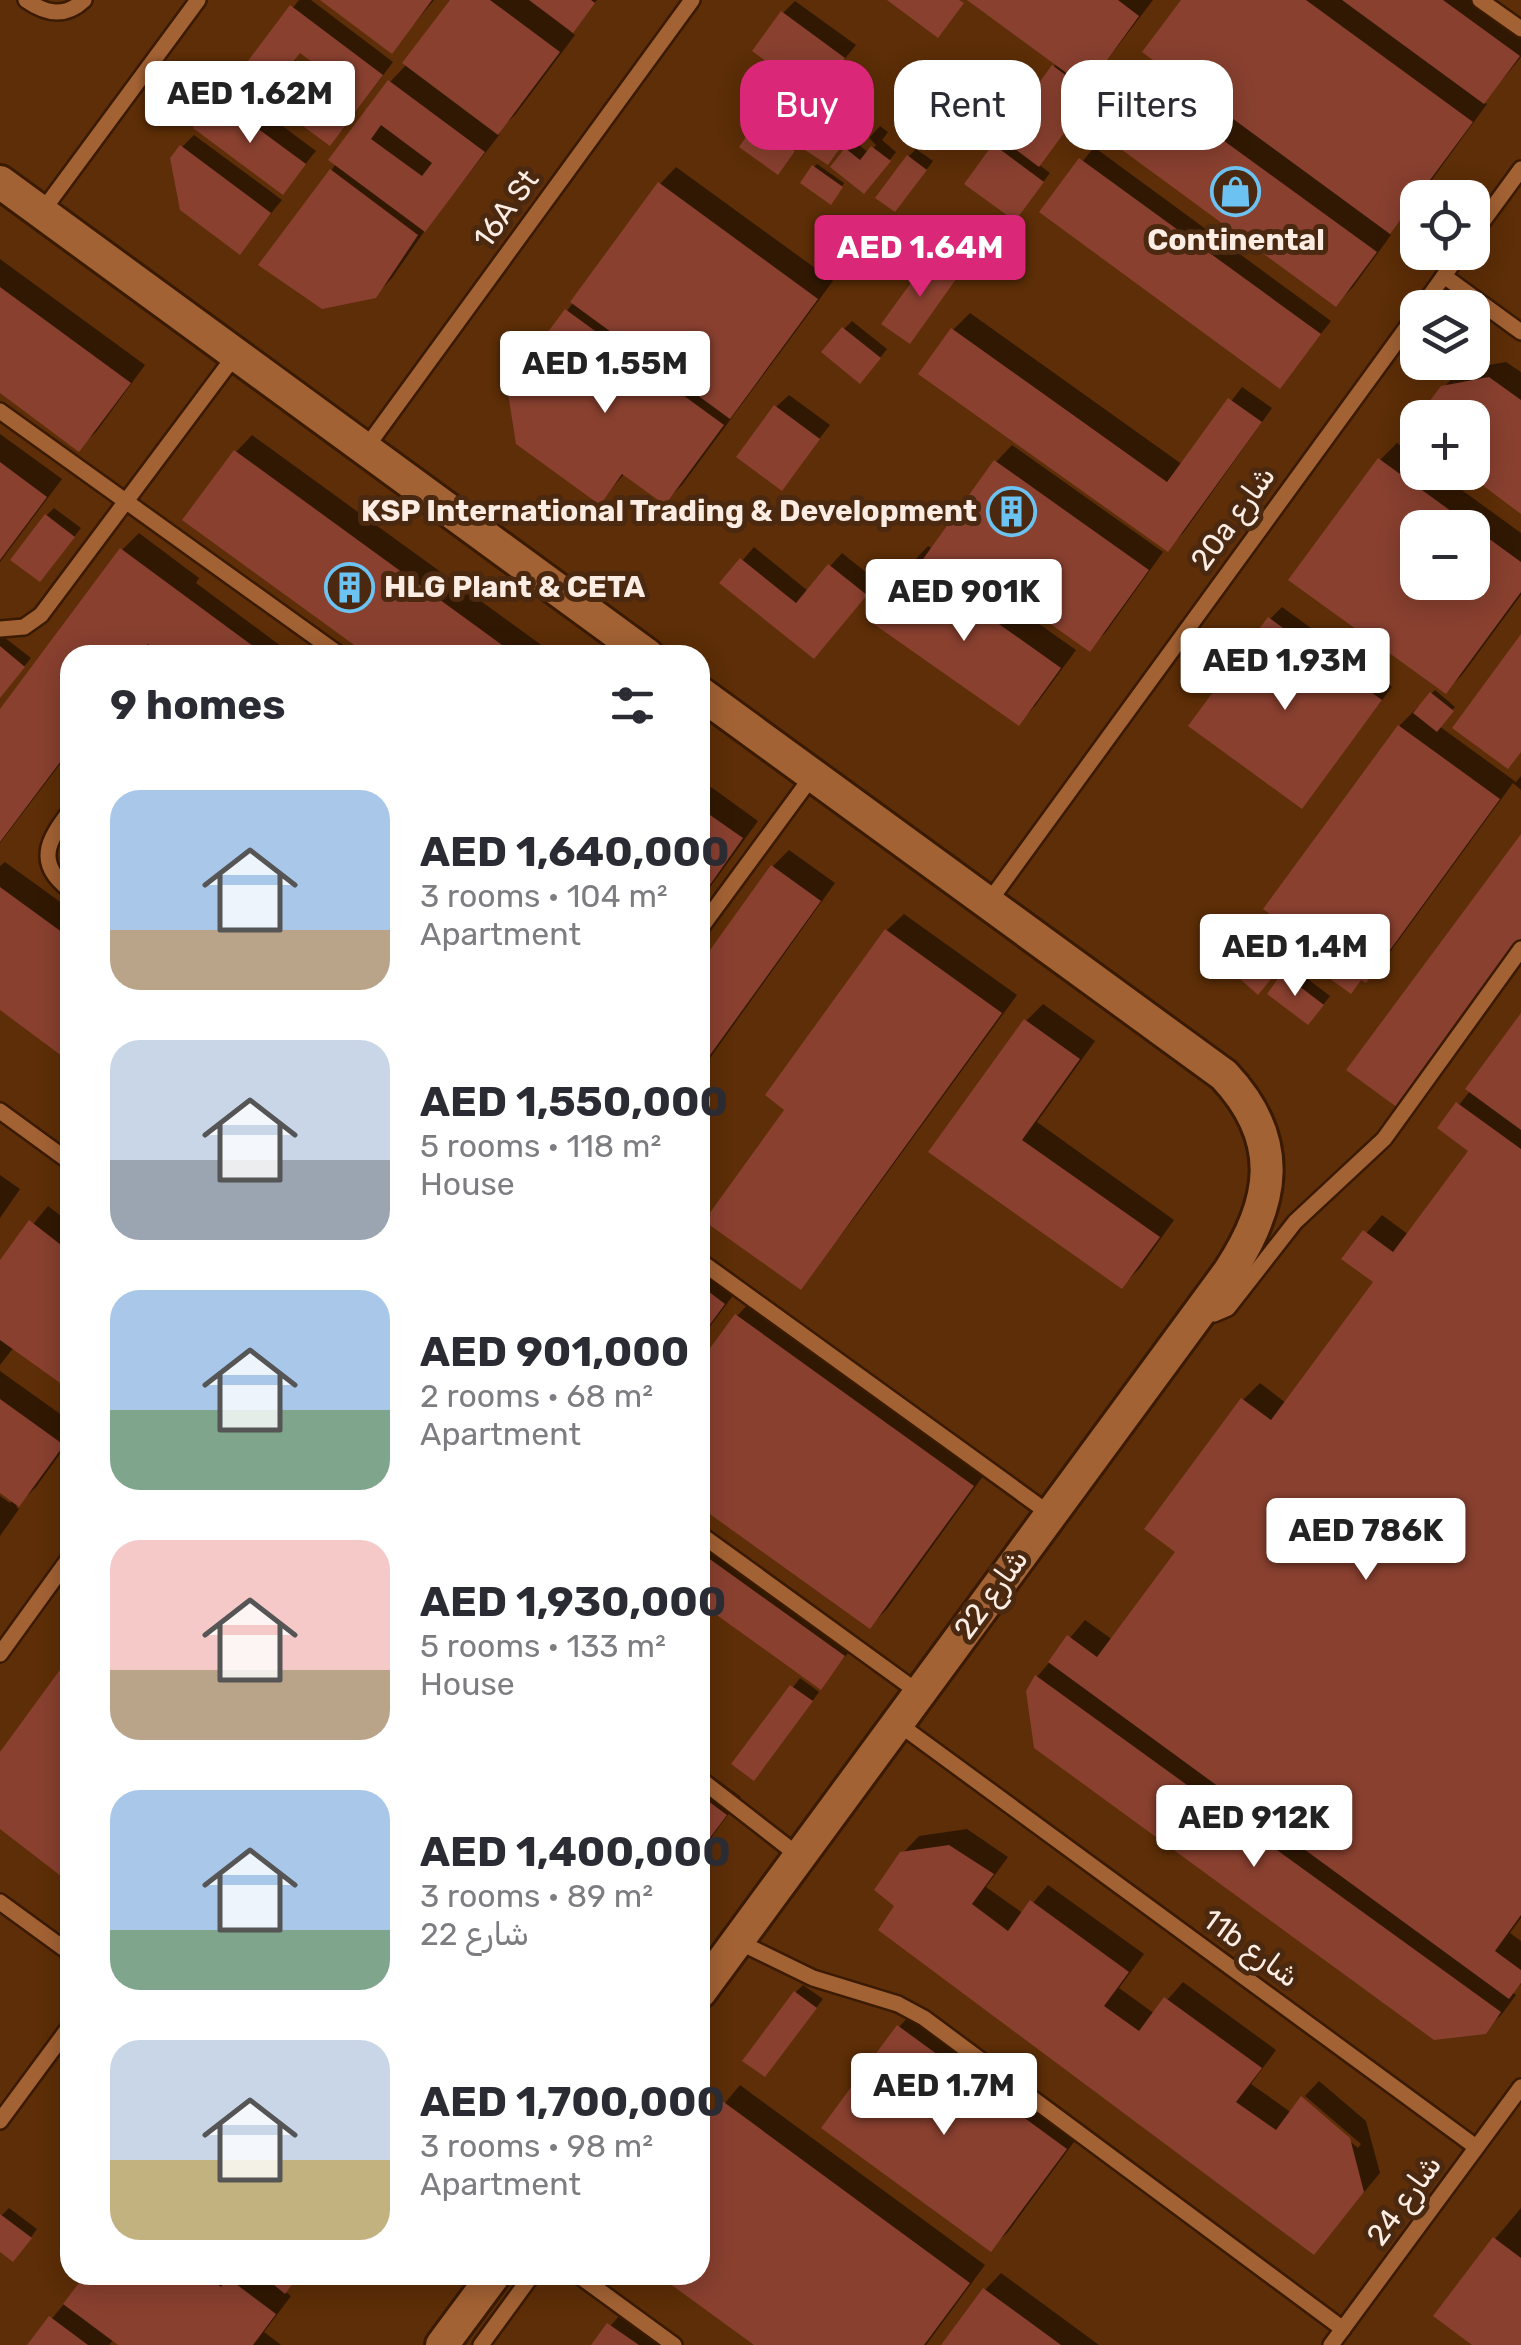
<!DOCTYPE html>
<html lang="en">
<head>
<meta charset="utf-8">
<style>
	body { margin:0; font-family:Rubik,"Noto Sans Arabic",sans-serif; background:#f2f2f3; color:#2b2b33; height:100vh; display:flex; flex-direction:column; font-size:38px; white-space:nowrap }
	* { box-sizing:border-box; margin:0 }
	p { font-size:32px; color:#7c7c81 }
	.icon { flex:none; width:55px; height:55px; fill:none; stroke:currentColor; stroke-width:2; stroke-linecap:round; stroke-linejoin:round }
	.map { position:relative; flex:1; overflow:hidden }
	.details { position:absolute; left:60px; top:645px; width:650px; height:1640px; display:flex; flex-direction:column; background:#fff; border-radius:30px; box-shadow:0 5px 25px #0003 }
	.details>* { flex:none }
	.top-card { position:absolute; left:740px; top:60px; width:630px; height:90px; display:flex; gap:20px }
	.buttons { position:absolute; left:1400px; top:180px; display:grid; gap:20px }
	.buttons a { display:grid; place-items:center; width:90px; height:90px; border-radius:20px; background:#fff; box-shadow:0 5px 25px #0003; font-size:50px }
	.price { position:absolute; translate:-50% -85px; padding:0 22px; border-radius:10px; background:#fff; color:#222; font-size:32px; line-height:65px; filter:drop-shadow(0 2px 5px #0008) }
	.price::after { content:''; position:absolute; left:50%; top:60px; width:30px; height:22px; margin-left:-15px; background:inherit; clip-path:polygon(0 0,100% 0,50% 100%) }
	.price.active { background:#db2777; color:#fff }
	ul { padding:0; list-style:none }
	li { display:flex; align-items:center; gap:30px; height:250px; padding:0 50px }
	li span { display:grid; place-items:center; flex:none; width:280px; height:200px; border-radius:30px; color:#555 }
	li>.icon { margin-inline-start:auto }
	span .icon { width:120px; height:120px; fill:#fffc; stroke-width:1 }
	li b { font-size:42px }
	h2 { display:flex; justify-content:space-between; align-items:center; height:120px; padding:0 50px; font-size:42px }
	.chip { padding:0 35px; border-radius:30px; background:#fff; box-shadow:0 5px 25px #0003; font-size:35px; line-height:90px }
	.chip.active { background:#db2777; color:#fff }
	.map>svg:first-child { display:block }
	.shadow { fill:#0007; fill-rule:evenodd }
	.building { fill:#89402f; fill-rule:evenodd }
	.lines { fill:none; stroke-linecap:round; stroke-linejoin:round }
	.service-casing { stroke:#3a1a01; stroke-width:20 }
	.minor-casing { stroke:#3a1a01; stroke-width:38 }
	.service { stroke:#a36234; stroke-width:15 }
	.minor { stroke:#a36234; stroke-width:32 }
	.labels { text-anchor:middle; stroke-width:10; stroke-linejoin:round; paint-order:stroke }
	.street-label { font-size:30px; fill:#fcede4; stroke:#4a2910 }
	.poi-label { font-size:30px; font-weight:bold; fill:#fcede4; stroke:#4a2910 }
</style>
</head>
<body>
<div class="map">
<svg width="1521" height="2345" viewBox="0 0 1521 2345">
	<rect width="100%" height="100%" fill="#5d2e07"/>
	<g class="shadow">
		<path d="M299,0H311L393,62L342,130L239,76ZM301,51L335,76L329,85L295,60Z"/>
		<path d="M324,0H434L392,50Z"/>
		<path d="M453,0H597L570,31L575,35L515,115L497,132L500,134L428,226L392,278L375,296L331,171L390,82L407,64Z"/>
		<path d="M971,0H1153L1095,76L1102,81L1038,164L1050,173L1022,210L994,146L1057,63Z"/>
		<path d="M1184,0H1482L1521,29V57L1484,102L1487,104L1407,214L1388,232L1391,235L1353,287L1336,304L1098,130L1137,78L1156,59Z"/>
		<path d="M795,1L856,45L816,94L783,13Z"/>
		<path d="M230,87L316,151L283,191L196,127Z"/>
		<path d="M766,117L801,143L778,172L758,125Z"/>
		<path d="M880,126L888,132L882,140L896,152L872,183L834,167L855,142L869,153L876,145L869,138Z"/>
		<path d="M825,128L843,141L830,159L822,131Z"/>
		<path d="M194,135L282,200L240,251L182,147Z"/>
		<path d="M1094,147L1331,321L1280,386L1043,212Z"/>
		<path d="M916,149L933,161L903,201L908,157Z"/>
		<path d="M817,164L844,183L834,199L814,167Z"/>
		<path d="M676,167L833,281L682,485L665,502L625,473L600,502L567,311L660,184Z"/>
		<path d="M941,249L965,266L917,333L933,257Z"/>
		<path d="M0,259L145,365L96,432L79,448L0,390Z"/>
		<path d="M970,313L1183,465L1242,387L1272,408L1184,532L1168,548L953,330Z"/>
		<path d="M852,321L887,349L868,373L844,329Z"/>
		<path d="M1506,362L1521,372V511L1472,472V418L1443,388L1460,370Z"/>
		<path d="M789,395L830,425L782,487L776,407Z"/>
		<path d="M0,434L62,479L0,562Z"/>
		<path d="M252,435L555,655H372L236,452Z"/>
		<path d="M1397,443L1418,458V472H1437L1521,533V595L1462,675L1446,691L1380,460ZM1418,528H1472V582H1418Z"/>
		<path d="M1012,445L1163,552L1106,632L1089,649L987,577L981,583L1076,650L1035,706L1019,723L912,563L928,546L933,549L996,462Z"/>
		<path d="M54,508L81,528L48,571L46,516Z"/>
		<path d="M139,533L199,578L196,583L293,655H168L151,643L142,655H70V751L0,843V713L122,550Z"/>
		<path d="M754,547L808,591L842,553L877,581L826,644L723,583Z"/>
		<path d="M1282,607L1392,687L1302,806L1270,619Z"/>
		<path d="M0,634L31,658L0,696Z"/>
		<path d="M1435,690L1455,707L1439,726L1516,782L1521,776V790L1513,783L1382,963L1365,980L1339,961L1399,726Z"/>
		<path d="M711,787L758,821L700,901V798Z"/>
		<path d="M789,850L835,883L700,1072V968L772,867Z"/>
		<path d="M5,862L70,909V1059L0,1007V866Z"/>
		<path d="M904,914L1017,995L858,1213L801,1287L788,1109L768,1095L887,930Z"/>
		<path d="M1262,954L1278,968L1258,992L1242,978Z"/>
		<path d="M1292,967L1330,996L1316,1014L1284,975Z"/>
		<path d="M1043,1004L1095,1041L1037,1122L1174,1220L1139,1269L1122,1286L932,1151L1026,1021Z"/>
		<path d="M1521,1017V1918L1510,1933L1521,1941V1984L1512,1992L1516,1995L1502,2014L1485,2031L1037,1677L1085,1620L1113,1640L1179,1551L1243,1400L1260,1383L1286,1403L1376,1281L1345,1258L1382,1215L1409,1235L1472,1150L1441,1127L1471,1090Z"/>
		<path d="M0,1175L20,1189L0,1218Z"/>
		<path d="M48,1206L70,1223V1387L14,1347L0,1365V1265Z"/>
		<path d="M700,1257L740,1286L700,1340Z"/>
		<path d="M753,1299L989,1468L887,1609L870,1626L700,1504V1367L737,1316Z"/>
		<path d="M0,1371L70,1421V1440L36,1487L16,1507L19,1509L0,1536V1496L10,1503L13,1499L0,1490Z"/>
		<path d="M700,1531L856,1643L821,1687L700,1600Z"/>
		<path d="M800,1678L819,1692L762,1770L735,1764Z"/>
		<path d="M700,1767L741,1797L700,1853Z"/>
		<path d="M967,1829L1008,1857L986,1887L1024,1914L1048,1885L1144,1954L1119,1988L1155,2014L1183,1982L1276,2050L1251,2084L1292,2113L1301,2100L1358,2148L1361,2144L1305,2096L1319,2081L1366,2121L1380,2173L1314,2252L897,1905L902,1854L919,1836Z"/>
		<path d="M803,1985L823,1999L772,2066L796,1992Z"/>
		<path d="M915,2010L1082,2131L1008,2232L991,2248L899,2027Z"/>
		<path d="M740,2085L985,2265L926,2345H758L662,2275H700V2133Z"/>
		<path d="M9,2208L37,2229L21,2251L0,2249V2217Z"/>
		<path d="M1521,2208V2345H1476L1495,2239Z"/>
		<path d="M1001,2273L1099,2345H944L985,2290Z"/>
		<path d="M88,2275H299L284,2291L291,2296L264,2332L281,2345H122L114,2339L109,2345H30Z"/>
		<path d="M626,2308L678,2345H594Z"/>
	</g>
	<g class="building">
		<path d="M320,0H432L392,54Z"/>
		<path d="M450,0H490L560,52L498,135L402,63Z"/>
		<path d="M529,0H591L595,3L573,33Z"/>
		<path d="M887,0H959L964,3L938,38Z"/>
		<path d="M967,0H1118L1139,16L1087,88Z"/>
		<path d="M1181,0H1306L1473,122L1390,234L1142,52Z"/>
		<path d="M1342,0H1443L1520,56L1484,104Z"/>
		<path d="M290,5L383,75L330,146L236,77ZM300,53L332,77L317,97L285,73Z"/>
		<path d="M781,11L845,58L817,98L752,51Z"/>
		<path d="M1052,65L1092,95L1039,167L999,137Z"/>
		<path d="M1135,76L1377,252L1336,307L1095,130Z"/>
		<path d="M388,80L485,152L425,232L328,160ZM381,125L432,163L422,176L371,139Z"/>
		<path d="M216,98L306,164L283,195L193,128Z"/>
		<path d="M756,123L795,151L778,175L739,147Z"/>
		<path d="M820,129L842,145L828,165L805,150Z"/>
		<path d="M993,144L1044,182L1015,221L964,184Z"/>
		<path d="M180,145L271,213L240,255L180,210L170,158Z"/>
		<path d="M871,146L891,161L864,194L830,167L845,148L860,160Z"/>
		<path d="M907,155L927,170L895,212L875,198Z"/>
		<path d="M1079,158L1321,334L1280,389L1039,212Z"/>
		<path d="M812,165L843,187L831,205L800,183Z"/>
		<path d="M330,169L418,235L376,298L322,309L258,265Z"/>
		<path d="M658,182L818,299L730,419L570,302Z"/>
		<path d="M931,255L959,275L910,344L881,324Z"/>
		<path d="M0,287L131,383L79,452L0,393Z"/>
		<path d="M565,309L724,425L665,505L622,474L600,505L516,444L507,387Z"/>
		<path d="M842,327L881,358L860,384L821,352Z"/>
		<path d="M951,328L1167,482L1228,398L1262,422L1168,552L918,374Z"/>
		<path d="M1489,377L1521,400V514L1465,472H1472V418H1418V437L1408,430L1441,386Z"/>
		<path d="M774,405L820,439L782,491L736,457Z"/>
		<path d="M234,450L516,655H368L182,520Z"/>
		<path d="M1378,458L1521,562V592L1446,694L1288,580ZM1418,528H1472V582H1418Z"/>
		<path d="M994,460L1149,570L1090,652L984,577L970,597L921,562Z"/>
		<path d="M0,462L47,497L0,560Z"/>
		<path d="M45,514L75,537L40,582L10,560Z"/>
		<path d="M120,548L265,655H163L148,644L140,655H70V749L0,842V709Z"/>
		<path d="M740,558L796,603L828,564L867,595L814,659L719,583Z"/>
		<path d="M910,561L1061,668L1019,726L868,620Z"/>
		<path d="M1268,617L1382,700L1302,809L1188,726Z"/>
		<path d="M1521,634V752L1508,769L1452,728Z"/>
		<path d="M0,646L25,667L0,698Z"/>
		<path d="M1430,692L1454,711L1437,732L1413,713Z"/>
		<path d="M1398,725L1500,799L1366,983L1361,980L1351,994L1325,975L1335,961L1263,909Z"/>
		<path d="M700,808L743,838L700,899Z"/>
		<path d="M1521,834V943L1398,1108L1346,1070Z"/>
		<path d="M771,865L821,901L700,1069V964Z"/>
		<path d="M0,887L70,938V1062L0,1010Z"/>
		<path d="M885,929L1002,1013L801,1290L704,1221L784,1110L765,1095Z"/>
		<path d="M1257,956L1277,972L1258,995L1239,978Z"/>
		<path d="M1282,973L1324,1005L1308,1025L1267,994Z"/>
		<path d="M1521,1013V1130L1465,1089Z"/>
		<path d="M1024,1019L1080,1059L1022,1140L1160,1237L1122,1289L928,1152Z"/>
		<path d="M1456,1102L1521,1149V1915L1495,1951L1521,1970V1983L1509,1999L1048,1662L1067,1635L1097,1657L1175,1552L1144,1529L1241,1398L1271,1420L1373,1282L1341,1259L1363,1230L1393,1252L1468,1151L1437,1128Z"/>
		<path d="M29,1220L70,1252V1390L0,1340V1260Z"/>
		<path d="M700,1285L725,1304L700,1338Z"/>
		<path d="M735,1314L974,1486L870,1629L700,1507V1362Z"/>
		<path d="M0,1399L64,1445L19,1507L0,1493Z"/>
		<path d="M700,1552L845,1656L821,1690L700,1603Z"/>
		<path d="M70,1656V1883L0,1829V1752Z"/>
		<path d="M1035,1675L1501,2012L1486,2034L1434,2040L1034,1748L1026,1691Z"/>
		<path d="M790,1685L813,1701L754,1781L731,1764Z"/>
		<path d="M700,1795L727,1815L700,1851Z"/>
		<path d="M949,1845L994,1874L972,1904L1008,1931L1030,1900L1129,1972L1104,2006L1139,2031L1164,1997L1262,2068L1236,2102L1276,2130L1301,2096L1350,2138L1364,2192L1314,2255L878,1930L894,1906L874,1890L900,1852Z"/>
		<path d="M794,1991L817,2008L765,2077L742,2061Z"/>
		<path d="M897,2025L1067,2149L991,2252L821,2128Z"/>
		<path d="M721,2100L970,2283L924,2345H754L658,2275H700V2129Z"/>
		<path d="M0,2214L32,2238L13,2262L0,2252Z"/>
		<path d="M1493,2237L1521,2258V2345H1472L1433,2316Z"/>
		<path d="M85,2275H206L221,2287L228,2278L276,2314L253,2345H118L63,2304Z"/>
		<path d="M262,2275H299L285,2294Z"/>
		<path d="M983,2288L1061,2345H941Z"/>
		<path d="M49,2316L88,2345H27Z"/>
		<path d="M607,2323L639,2345H591Z"/>
	</g>
	<g class="lines">
		<defs>
			<g id="service">
				<path d="M26,0C46,14 65,18 84,0"/>
				<path d="M1480,0L1521,29"/>
				<path d="M41,213L198,0"/>
				<path d="M1472,236L1521,169"/>
				<path d="M1444,276L1521,332"/>
				<path d="M1421,308L1461,252"/>
				<path d="M0,411L340,655"/>
				<path d="M365,449L692,0"/>
				<path d="M0,629L24,627L41,615L236,354"/>
				<path d="M70,811C48,840 34,863 70,890"/>
				<path d="M988,903L1418,312"/>
				<path d="M700,929L813,775"/>
				<path d="M0,1111L70,1162"/>
				<path d="M700,1261L1050,1514"/>
				<path d="M1203,1313L1214,1314L1228,1308L1295,1222L1384,1139L1521,949"/>
				<path d="M700,1534L918,1692"/>
				<path d="M0,1654L70,1557"/>
				<path d="M896,1722L1476,2147"/>
				<path d="M700,1779L799,1856"/>
				<path d="M0,1902L70,1953"/>
				<path d="M737,1941L813,1978L898,2004L924,2018L1343,2329"/>
				<path d="M0,2121L70,2026"/>
				<path d="M578,2275L674,2345"/>
				<path d="M481,2345L532,2275"/>
				<path d="M1331,2345L1521,2087"/>
			</g>
			<g id="minor">
				<path d="M0,182L647,655"/>
				<path d="M700,693L1224,1075C1285,1140 1275,1202 1229,1272L700,1992"/>
				<path d="M442,2345L494,2275"/>
			</g>
		</defs>
		<use href="#service" class="service-casing"/>
		<use href="#minor" class="minor-casing"/>
		<use href="#service" class="service"/>
		<use href="#minor" class="minor"/>
	</g>
	<defs>
		<symbol id="shop-ring" viewBox="-11 -11 22 22"><circle r="9.5" fill="#4a2910" stroke="#6cc3f2" stroke-width="1.5"/><path d="M-5-2.5h2.3a2.7 3.5 0 0 1 5.4 0H5L5.5 6h-11ZM-1.5-2.5h3a1.5 2.3 0 0 0-3 0Z" fill="#6cc3f2"/></symbol>
		<symbol id="building-ring" viewBox="-11 -11 22 22"><circle r="9.5" fill="#4a2910" stroke="#6cc3f2" stroke-width="1.5"/><path d="M-4-6H4V6H1V3H-1V6H-4ZM-2.5-4.3h1.7v1.8h-1.7ZM.8-4.3h1.7v1.8H.8ZM-2.5-1h1.7V.8h-1.7ZM.8-1h1.7V.8H.8Z" fill="#6cc3f2"/></symbol>
	</defs>
	<g fill-rule="evenodd">
		<use href="#shop-ring" x="1208" y="164" width="55" height="55"/>
		<use href="#building-ring" x="984" y="484" width="55" height="55"/>
		<use href="#building-ring" x="322" y="560" width="55" height="55"/>
	</g>
	<g class="labels">
		<g class="street-label">
			<text transform="translate(506 209) rotate(-54)" y="10">16A St</text>
			<text transform="translate(1233 518) rotate(-54)" y="10">20a شارع</text>
			<text transform="translate(991 1594) rotate(-54)" y="10">شارع 22</text>
			<text transform="translate(1251 1948) rotate(36)" y="10">11b شارع</text>
			<text transform="translate(1404 2200) rotate(-54)" y="10">شارع 24</text>
		</g>
		<g class="poi-label">
			<text x="1236" y="250">Continental</text>
			<text x="977" y="521" text-anchor="end">KSP International Trading &amp; Development</text>
			<text x="384" y="597" text-anchor="start">HLG Plant &amp; CETA</text>
		</g>
	</g>
</svg>
<div class="buttons">
<a><svg class="icon" aria-label="locate" viewBox="0 0 24 24"><circle cx="12" cy="12" r="6"/><path d="M12 2v4M12 18v4M2 12h4M18 12h4"/></svg></a>
<a><svg class="icon" aria-label="layers" viewBox="0 0 24 24"><path d="M12 4l9 5-9 5-9-5zM3 14l9 5 9-5"/></svg></a>
<a>+</a>
<a>−</a>
</div>
<b class="price" style="left:250px;top:146px">AED 1.62M</b>
<b class="price active" style="left:920px;top:300px">AED 1.64M</b>
<b class="price" style="left:605px;top:416px">AED 1.55M</b>
<b class="price" style="left:964px;top:644px">AED 901K</b>
<b class="price" style="left:1285px;top:713px">AED 1.93M</b>
<b class="price" style="left:1295px;top:999px">AED 1.4M</b>
<b class="price" style="left:1366px;top:1583px">AED 786K</b>
<b class="price" style="left:1254px;top:1870px">AED 912K</b>
<b class="price" style="left:944px;top:2138px">AED 1.7M</b>
<div class="top-card">
<a class="chip active">Buy</a>
<a class="chip">Rent</a>
<a class="chip">Filters</a>
</div>
<section class="details">
<h2>9 homes<svg class="icon" aria-label="filters" viewBox="0 0 24 24"><path d="M4 7h16M4 17h16"/><circle cx="9" cy="7" r="2"/><circle cx="15" cy="17" r="2"/></svg></h2>
<ul>
<li><span style="background:linear-gradient(#a9c7e8 70%,#b9a48a 0)"><svg class="icon" aria-label="home" viewBox="0 0 24 24"><path d="M3 11l9-7 9 7M6 9v11h12V9"/></svg></span><div><b>AED 1,640,000</b><p>3 rooms · 104 m²</p><p>Apartment</p></div></li>
<li><span style="background:linear-gradient(#c9d6e8 60%,#9aa5b1 0)"><svg class="icon" aria-label="home" viewBox="0 0 24 24"><path d="M3 11l9-7 9 7M6 9v11h12V9"/></svg></span><div><b>AED 1,550,000</b><p>5 rooms · 118 m²</p><p>House</p></div></li>
<li><span style="background:linear-gradient(#a9c7e8 60%,#7fa58c 0)"><svg class="icon" aria-label="home" viewBox="0 0 24 24"><path d="M3 11l9-7 9 7M6 9v11h12V9"/></svg></span><div><b>AED 901,000</b><p>2 rooms · 68 m²</p><p>Apartment</p></div></li>
<li><span style="background:linear-gradient(#f6c9c9 65%,#b9a48a 0)"><svg class="icon" aria-label="home" viewBox="0 0 24 24"><path d="M3 11l9-7 9 7M6 9v11h12V9"/></svg></span><div><b>AED 1,930,000</b><p>5 rooms · 133 m²</p><p>House</p></div></li>
<li><span style="background:linear-gradient(#a9c7e8 70%,#7fa58c 0)"><svg class="icon" aria-label="home" viewBox="0 0 24 24"><path d="M3 11l9-7 9 7M6 9v11h12V9"/></svg></span><div><b>AED 1,400,000</b><p>3 rooms · 89 m²</p><p>شارع 22</p></div></li>
<li><span style="background:linear-gradient(#c9d6e8 60%,#c2b280 0)"><svg class="icon" aria-label="home" viewBox="0 0 24 24"><path d="M3 11l9-7 9 7M6 9v11h12V9"/></svg></span><div><b>AED 1,700,000</b><p>3 rooms · 98 m²</p><p>Apartment</p></div></li>
</ul>
</section>
</div>
</body>
</html>
